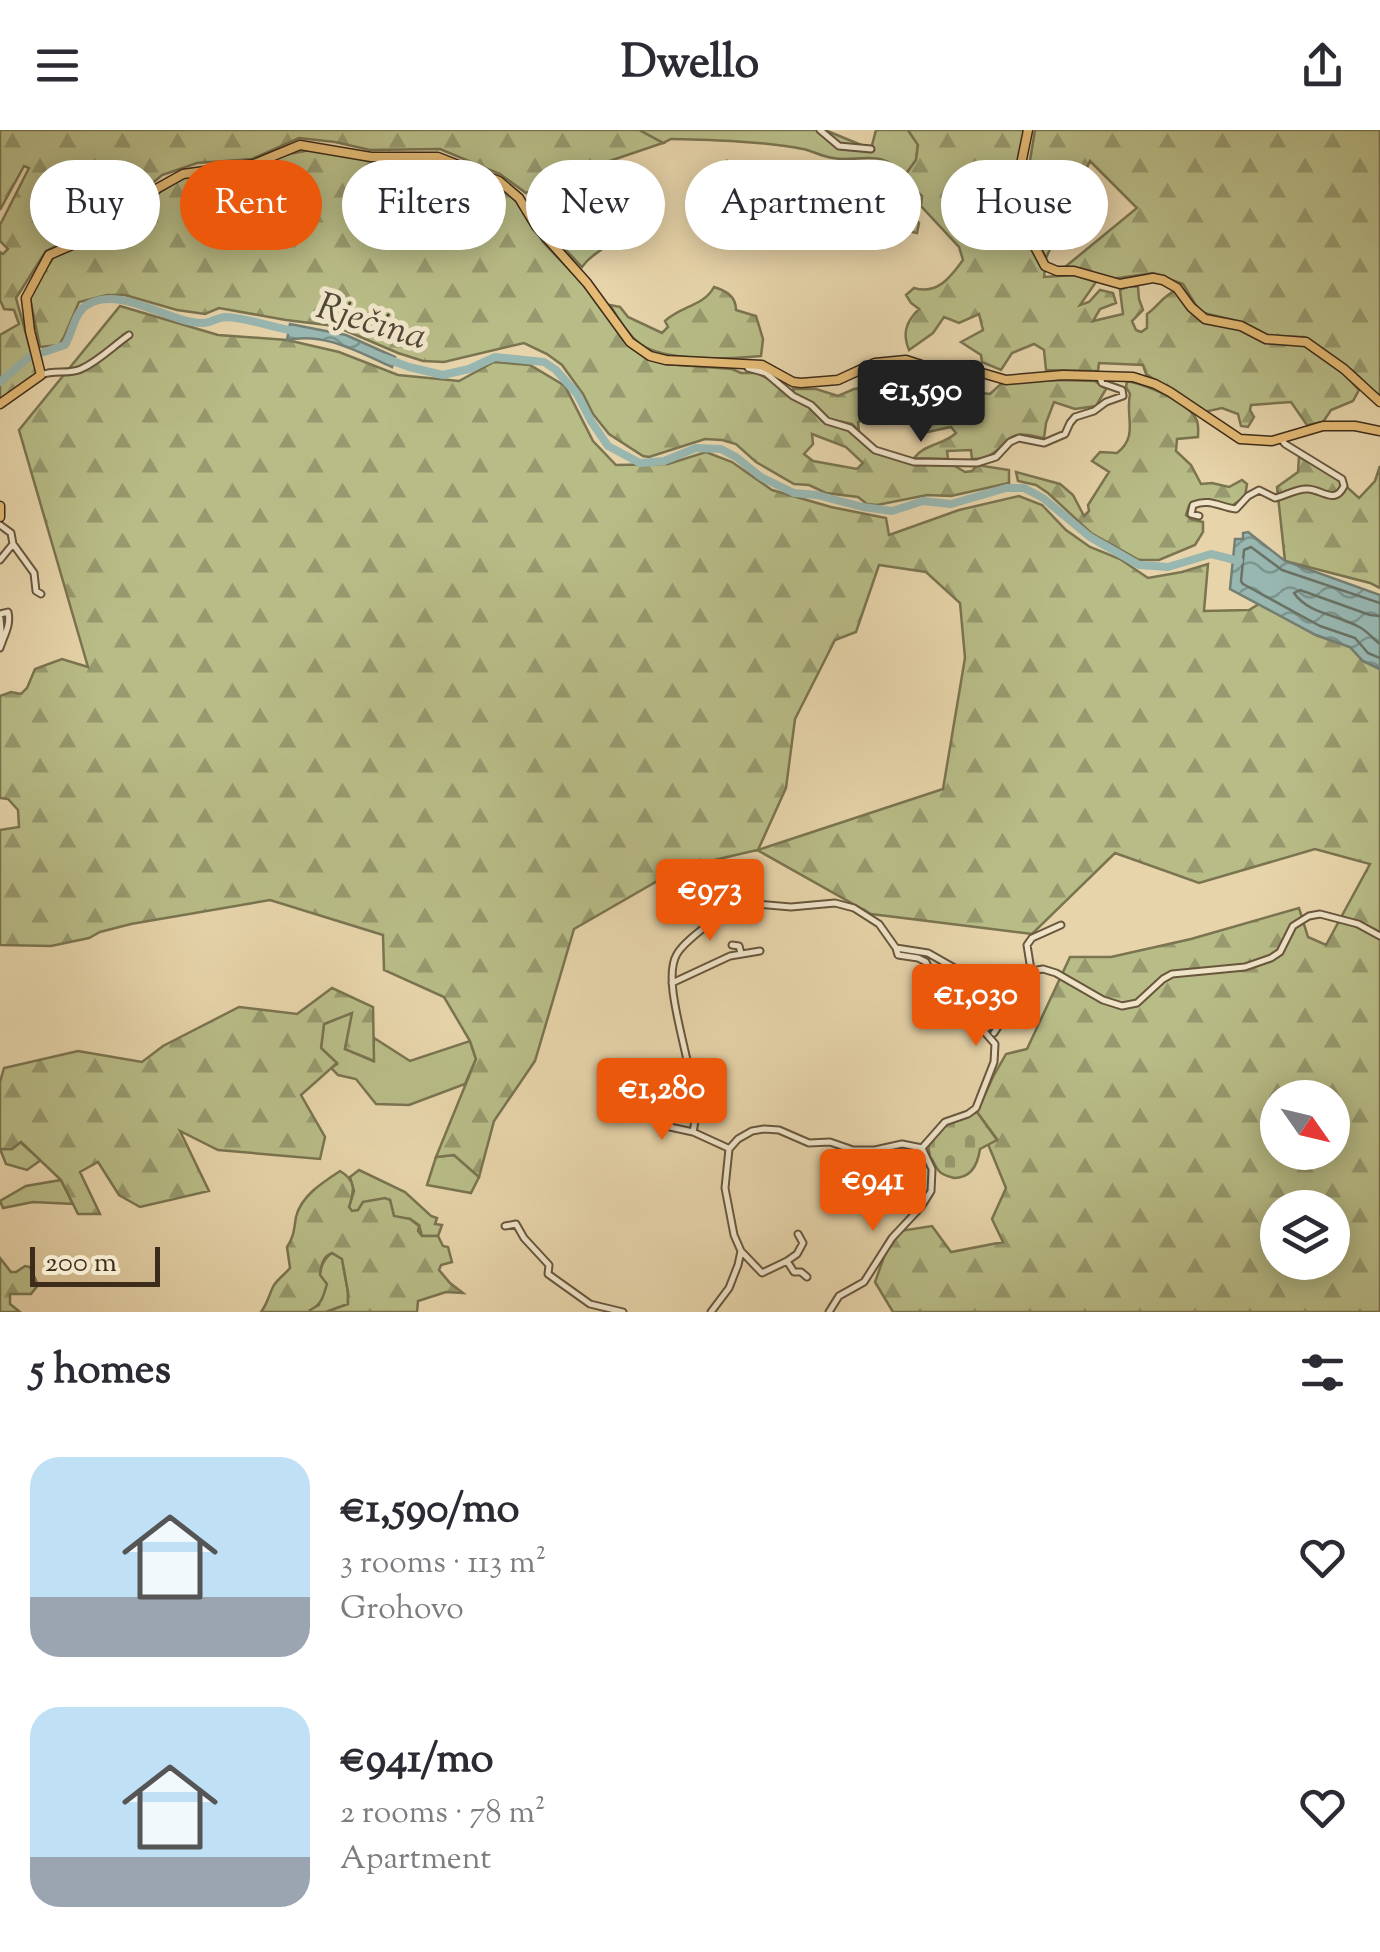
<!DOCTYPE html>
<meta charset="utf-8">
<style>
:root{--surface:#fff;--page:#f7f7f7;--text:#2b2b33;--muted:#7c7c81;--accent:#ea580c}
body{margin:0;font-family:"Sorts Mill Goudy",serif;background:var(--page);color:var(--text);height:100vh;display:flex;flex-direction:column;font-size:38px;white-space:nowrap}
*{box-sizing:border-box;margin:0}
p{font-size:32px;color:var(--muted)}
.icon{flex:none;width:55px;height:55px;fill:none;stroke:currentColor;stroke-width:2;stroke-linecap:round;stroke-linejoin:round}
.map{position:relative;height:1182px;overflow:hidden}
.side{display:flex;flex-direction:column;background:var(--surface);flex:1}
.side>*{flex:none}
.banner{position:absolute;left:30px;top:30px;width:1320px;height:90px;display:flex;gap:20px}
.needle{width:65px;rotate:124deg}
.tools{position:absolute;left:1260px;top:950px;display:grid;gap:20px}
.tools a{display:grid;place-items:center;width:90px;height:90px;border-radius:50%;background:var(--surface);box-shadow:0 5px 25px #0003;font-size:50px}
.scale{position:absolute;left:30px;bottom:25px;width:130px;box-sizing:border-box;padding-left:10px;border:5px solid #3d2c19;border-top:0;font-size:28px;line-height:35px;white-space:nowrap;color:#3d2c19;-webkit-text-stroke:8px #efe3c8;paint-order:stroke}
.price{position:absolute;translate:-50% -85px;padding:0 22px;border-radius:10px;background:var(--accent);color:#fff;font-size:32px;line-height:65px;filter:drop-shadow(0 2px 5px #0008)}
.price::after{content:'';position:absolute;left:50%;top:60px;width:30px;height:22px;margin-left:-15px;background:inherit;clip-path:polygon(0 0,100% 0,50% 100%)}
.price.selected{background:#222;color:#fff}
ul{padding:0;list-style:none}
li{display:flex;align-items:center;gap:30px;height:250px;padding:0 30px}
li span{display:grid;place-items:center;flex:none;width:280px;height:200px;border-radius:30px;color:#555}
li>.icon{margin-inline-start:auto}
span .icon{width:120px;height:120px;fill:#fffc;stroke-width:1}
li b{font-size:42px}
h2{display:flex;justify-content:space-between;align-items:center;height:120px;padding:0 30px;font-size:42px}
.chip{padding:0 35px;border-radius:45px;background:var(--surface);box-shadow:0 5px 25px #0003;font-size:35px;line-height:90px}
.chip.selected{background:var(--accent);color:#fff}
header{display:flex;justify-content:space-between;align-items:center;height:130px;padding:0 30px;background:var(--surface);font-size:45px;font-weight:800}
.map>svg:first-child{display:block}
.grass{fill:#b8bc87;stroke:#7a7450;stroke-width:2.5}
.forest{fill:url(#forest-firs);stroke:#7a7450;stroke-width:2.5;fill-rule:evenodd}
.cemetery{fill:url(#cemetery-stones);stroke:#7a7450;stroke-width:2.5}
.water{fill:url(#water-waves);stroke:#747f74;stroke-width:2.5}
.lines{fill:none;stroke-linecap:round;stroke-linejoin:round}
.shore{stroke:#6a7265;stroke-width:2.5}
.river{stroke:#98b7b1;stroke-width:8}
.minor-casing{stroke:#68563d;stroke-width:9}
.major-casing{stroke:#3d2c19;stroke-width:11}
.minor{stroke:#efe3c8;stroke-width:5}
.major{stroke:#e4ba75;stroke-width:8}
.labels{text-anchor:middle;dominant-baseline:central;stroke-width:10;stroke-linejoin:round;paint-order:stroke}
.water-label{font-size:38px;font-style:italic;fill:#4f4837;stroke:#efe3c8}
</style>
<header><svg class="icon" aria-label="menu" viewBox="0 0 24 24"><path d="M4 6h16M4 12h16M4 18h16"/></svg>Dwello<svg class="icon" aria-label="share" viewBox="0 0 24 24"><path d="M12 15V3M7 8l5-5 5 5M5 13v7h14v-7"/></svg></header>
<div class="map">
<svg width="1380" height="1182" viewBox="0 0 1380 1182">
<defs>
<pattern id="forest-firs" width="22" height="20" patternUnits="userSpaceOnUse" patternTransform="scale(2.5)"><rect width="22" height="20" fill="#b8bc87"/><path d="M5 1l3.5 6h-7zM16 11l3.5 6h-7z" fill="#97996e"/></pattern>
<pattern id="cemetery-stones" width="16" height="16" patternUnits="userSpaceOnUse" patternTransform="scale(2.5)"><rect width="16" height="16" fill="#b8bc87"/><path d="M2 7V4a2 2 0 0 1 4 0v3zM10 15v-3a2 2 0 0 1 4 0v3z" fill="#97996e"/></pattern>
<pattern id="water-waves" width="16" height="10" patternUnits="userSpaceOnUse" patternTransform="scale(2.5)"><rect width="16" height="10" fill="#98b7b1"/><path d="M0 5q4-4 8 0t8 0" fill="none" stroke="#7d958f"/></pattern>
</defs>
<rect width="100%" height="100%" fill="#e7d4aa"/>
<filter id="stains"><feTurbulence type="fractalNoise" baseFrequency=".002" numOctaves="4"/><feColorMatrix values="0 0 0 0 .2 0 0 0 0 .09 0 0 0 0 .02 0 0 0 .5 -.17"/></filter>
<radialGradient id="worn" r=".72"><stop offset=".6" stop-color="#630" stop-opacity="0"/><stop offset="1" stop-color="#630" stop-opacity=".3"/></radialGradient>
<path class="grass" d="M 639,0 L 825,0 L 871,19 L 876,0 L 908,0 L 918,14 L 916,30 L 903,48 C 884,16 860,33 833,28 C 823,27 813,21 803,19 C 760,11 715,10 671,9 L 663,13 Z
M 353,882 L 345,919 L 373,931 L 374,908 L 410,931 L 470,911 L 476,929 L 465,954 L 409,975 L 376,974 L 356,949 L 338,945 L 331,938 L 337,934 L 321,918 L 324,894 Z
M 20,1012 L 41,1030 L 27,1040 L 6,1034 L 0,1019 L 12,1019 Z
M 454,1025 L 479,1047 L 471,1063 L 427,1055 L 436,1027 Z
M 359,1040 L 405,1062 L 431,1086 L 437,1088 L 435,1094 L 442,1095 L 438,1106 L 422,1106 L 419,1095 L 410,1089 L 394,1087 L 390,1070 L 352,1082 L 349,1077 L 354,1061 L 350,1047 Z
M 61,1050 L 73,1074 L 33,1072 L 3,1078 L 0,1071 L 26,1056 Z
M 332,1123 L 342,1129 L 348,1162 L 348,1174 L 326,1182 L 311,1182 L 309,1180 L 319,1175 C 320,1157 315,1134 332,1123 Z"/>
<path class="forest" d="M 0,0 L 639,0 L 663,13 L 571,44 L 526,63 L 500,44 L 440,19 L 370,20 L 335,12 L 299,8 L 252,29 L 197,33 L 162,45 L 134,69 L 114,77 L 88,101 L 46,121 L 16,168 L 37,244 L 0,269 L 0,205 L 19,194 L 14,180 L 4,179 L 0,170 L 0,122 L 3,124 L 8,119 L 0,111 L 0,95 L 29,38 L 24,36 L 0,80 Z
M 908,0 L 1024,0 L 1016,80 L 1021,99 L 1045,139 L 1044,147 L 1075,145 L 1096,152 L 1080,175 L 1089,172 L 1100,160 L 1113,163 L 1116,173 L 1100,179 L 1093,191 L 1123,184 L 1120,160 L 1129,156 L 1138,157 L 1139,169 L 1143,180 L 1132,191 L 1136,200 L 1141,202 L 1147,198 L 1147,184 C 1157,177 1164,165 1175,161 L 1190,181 L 1202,191 L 1247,201 L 1267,213 L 1303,215 L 1340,240 L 1359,260 L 1353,271 L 1331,280 L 1323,292 L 1307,295 L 1291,272 L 1251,275 L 1250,280 L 1254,287 L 1248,297 L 1241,296 L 1238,284 L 1222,278 L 1204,282 L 1146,244 L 1143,235 L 1099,233 L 1098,241 L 1046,240 L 1044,220 L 1034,214 L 1012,223 L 1001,240 L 982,232 L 981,225 L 961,212 L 983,200 L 979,184 L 959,193 L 944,187 L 933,203 L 909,220 C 902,203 906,192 919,179 L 911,173 L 906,165 L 914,158 C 937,165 950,148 963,130 L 959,117 L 921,76 L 922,66 L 903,48 L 916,30 L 918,15 Z
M 1035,0 L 1380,0 L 1380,268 L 1354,242 L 1304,207 L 1265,206 L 1237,191 L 1200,182 L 1183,154 L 1153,143 L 1111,149 L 1065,137 L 1137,78 L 1090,31 L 1046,128 L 1022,79 Z
M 310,20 L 371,31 L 438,31 L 498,55 L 519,73 L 543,112 L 585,156 L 629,216 L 648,229 L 665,234 L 732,239 L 741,243 L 757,243 L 770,250 L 792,268 L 809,277 L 822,291 L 850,300 L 875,323 L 914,335 L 940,333 L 953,335 L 965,342 L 972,341 L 977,335 L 1009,340 L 1009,353 L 951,366 L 927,365 L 877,375 L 867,374 L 858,367 L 826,363 L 809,355 L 794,354 L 756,332 L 736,314 L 722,310 L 705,309 L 649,327 L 643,326 L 609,304 L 593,284 L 583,264 L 562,235 L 547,224 L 524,213 L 444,232 L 423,231 L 398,223 L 335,196 L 286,190 L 219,178 L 205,184 L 177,180 L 125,165 L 107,165 L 79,172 L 64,207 L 59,215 L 40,217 L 30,168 L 42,144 L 54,127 L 95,108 L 121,87 L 143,78 L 155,65 L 184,47 L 255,38 L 284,25 ZM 812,304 L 846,317 L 863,333 L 857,339 L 813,331 L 804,324 L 813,314 Z
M 727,31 L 738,44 L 757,50 L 760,33 C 804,43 857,48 896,72 C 905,77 912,86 919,93 L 917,103 L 881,95 L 844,103 L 796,73 L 747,77 L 717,61 L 717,50 Z
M 565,74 L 597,75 L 599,86 L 576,87 L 614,102 C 604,125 595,119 582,137 L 541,94 L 540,81 Z
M 714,157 C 726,161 736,166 736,180 L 756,186 L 763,209 L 761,226 C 729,229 666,232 640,214 C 627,204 619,189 610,175 L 620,177 L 628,187 L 662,203 L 668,197 L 665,191 C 681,176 704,176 714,157 Z
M 120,176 L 218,205 L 287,210 L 339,222 L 398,245 L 459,251 L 494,232 L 530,235 L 565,256 L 593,311 L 616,335 L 668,334 L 706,322 L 732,332 L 772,360 L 831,377 L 886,388 L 889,405 L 959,380 L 1019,366 L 1042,375 L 1066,400 L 1090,417 L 1120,429 L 1148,448 L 1182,442 L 1208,434 L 1204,481 L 1249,480 L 1259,474 L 1316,505 L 1350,517 L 1363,531 L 1380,539 L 1380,1182 L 893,1182 L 875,1152 L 893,1102 L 932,1096 L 951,1122 L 1003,1112 L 992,1089 L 1006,1058 L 988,1014 L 997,1009 L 977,982 L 993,947 L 1006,924 L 1027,919 L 1070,827 L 1111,827 L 1191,809 L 1299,778 L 1308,807 L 1326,815 L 1370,734 L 1315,719 L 1199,753 L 1115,723 L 1032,804 L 871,784 L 757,720 L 680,738 L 574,799 L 535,931 L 494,991 L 479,1047 L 454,1025 L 436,1027 L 476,929 L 470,911 L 444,867 L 384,840 L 383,805 L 270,770 L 131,794 L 100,802 L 89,808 L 51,816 L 0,815 L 0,700 L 19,697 L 18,680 L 8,669 L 0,668 L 0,566 L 11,562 L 21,564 L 27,558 L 35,539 L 62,529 L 88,537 L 19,300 ZM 879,435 L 926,442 L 960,473 L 965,528 L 943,659 L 758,720 L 786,658 L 795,589 L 835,510 L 856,502 ZM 1278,968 L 1332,968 L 1332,1022 L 1278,1022 ZM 1278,1078 L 1332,1078 L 1332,1132 L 1278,1132 Z
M 899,249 L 927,251 L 949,250 L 947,255 L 950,259 L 990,264 L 1002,253 L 1055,250 L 1095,251 L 1106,259 L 1096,276 L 1075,279 L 1054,272 L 1046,293 L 1044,308 C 1036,307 1025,303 1017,305 C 1001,308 1002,328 972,329 L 971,320 L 947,321 L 948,329 L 914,328 C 924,314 944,315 956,303 L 951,297 L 918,304 L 903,278 L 889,275 L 879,263 L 868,267 L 866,284 L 858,293 L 859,301 L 852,294 L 829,289 L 813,273 L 794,264 L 793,259 L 816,259 L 838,266 L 854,259 L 876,256 Z
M 1127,251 C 1146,255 1190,272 1197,291 C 1199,297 1198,301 1198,307 L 1177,309 L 1176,321 L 1191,335 L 1201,354 L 1212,353 L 1229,357 L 1242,350 L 1247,354 L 1245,367 L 1230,377 C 1214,369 1204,366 1189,376 L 1186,385 L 1191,389 L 1203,392 L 1203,402 L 1195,415 L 1159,430 L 1139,430 L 1091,403 L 1048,363 L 1036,355 L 1018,351 L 1016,342 L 1060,354 L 1073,365 L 1084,386 L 1089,381 L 1088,375 L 1109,342 L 1092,331 L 1100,322 L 1117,323 C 1139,306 1125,287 1130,264 L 1126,257 Z
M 1299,327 L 1338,349 L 1359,368 L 1375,351 L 1380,336 L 1380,458 L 1370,453 L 1285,431 L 1277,357 L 1298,342 Z
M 332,858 L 373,877 L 374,931 L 345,919 L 352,883 L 324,894 L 321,918 L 337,933 L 301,965 L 325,1007 L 320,1029 L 218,1020 L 180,1001 L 209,1061 L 140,1077 L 119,1065 L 98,1032 L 80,1042 L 100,1084 L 78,1084 L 61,1050 L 21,1012 L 12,1019 L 0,1019 L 0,952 L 4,938 L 78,921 L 142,932 L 163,916 L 239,877 L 297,884 Z
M 340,1041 C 357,1051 354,1061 349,1077 L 352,1081 L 358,1080 L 363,1072 L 385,1068 L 390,1070 L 394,1086 L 410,1089 L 419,1096 L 418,1101 L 422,1106 L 438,1106 L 443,1116 L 448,1117 L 452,1132 L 441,1135 L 439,1140 L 450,1153 L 463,1163 L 446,1162 L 418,1171 L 417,1182 L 326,1182 L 348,1174 L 348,1162 L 342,1129 L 332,1123 C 322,1127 321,1136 320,1145 L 327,1154 C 323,1167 322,1174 310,1180 L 311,1182 L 261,1182 C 268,1173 269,1164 274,1155 C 279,1148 285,1144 290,1138 L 287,1117 C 294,1107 294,1099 296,1087 C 301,1066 323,1052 340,1041 Z
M 0,1128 L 11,1142 L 16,1142 L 25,1136 L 30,1137 L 38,1155 L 31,1164 L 10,1164 L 10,1174 L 20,1182 L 0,1182 Z"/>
<path class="cemetery" d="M 977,982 L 997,1010 L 980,1019 C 978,1033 972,1048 954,1048 C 950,1047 942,1045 939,1041 C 935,1037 934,1031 930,1027 L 928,1015 L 946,994 Z"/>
<path class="water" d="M 290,194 L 346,205 L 395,227 L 392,237 C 358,222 325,202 287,210 Z
M 1248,402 L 1285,431 L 1380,465 L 1380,539 L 1363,531 L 1350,517 L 1316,505 L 1230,459 L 1235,409 L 1243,409 L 1243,403 Z"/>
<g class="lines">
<path class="shore" d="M 1380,473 L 1282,440 L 1251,417 L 1244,420 L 1241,451 L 1243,454 L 1320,496 L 1355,508 L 1368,523 L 1380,528
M 1380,486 L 1370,485 L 1300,460 L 1294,463 C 1308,484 1340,485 1361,498 C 1368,502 1373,509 1380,514"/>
<path class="river" d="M 385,228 L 409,237 L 443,245 L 469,239 L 495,227 L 544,232 L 556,240 L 577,264 L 591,291 L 608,316 L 640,333 L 664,331 L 696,318 L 721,319 L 736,327 L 761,347 L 794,363 L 817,365 L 863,377 L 892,381 L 923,371 L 951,374 L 1006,358 L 1024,358 L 1043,368 L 1090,407 L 1139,435 L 1168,437 L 1211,424 L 1239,431
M 0,252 L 29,227 L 65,215 C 73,202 74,183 87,175 C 120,154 170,194 203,193 C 211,193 218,187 226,187 C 248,188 274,198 296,201"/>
<g class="minor-casing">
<path id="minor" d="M 820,0 L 839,16 L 871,19
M 748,238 L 766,243 L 793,266 L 811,275 L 827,291 L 850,298 L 875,320 L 914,332 L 977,333 L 996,327 L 1010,312 L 1019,308 L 1044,313 L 1065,304 L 1070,293 L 1075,287 L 1094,281 L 1106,272 L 1123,266 L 1122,260 L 1102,253 L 1099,246
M 41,245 C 55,239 67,245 81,239 C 99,231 113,216 129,205
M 1199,386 L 1191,384 L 1193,375 C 1210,368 1219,377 1236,379 L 1248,366 L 1259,360 L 1275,368 C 1285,366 1297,358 1308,359 C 1323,360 1335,375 1344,356 L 1342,349 L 1285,314 L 1281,309
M 0,395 L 11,403 L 13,414 L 0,430
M 13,414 L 34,443 L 36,461 L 41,464
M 0,484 L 8,482 C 11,496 4,505 0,518
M 0,488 L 2,513
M 732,761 L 750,762 L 757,774 L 791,777 L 835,773 L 854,778 L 879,794 L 896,818 L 898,825 L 918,828 L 926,832 L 939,858 L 957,870 L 995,914 L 994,932 L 976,978 L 968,984 L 945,992 L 922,1018
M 723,783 C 710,794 685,810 677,824 C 657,857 705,956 693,1002 L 728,1018
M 732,815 L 739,816 L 741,823
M 896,818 L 928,823 L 958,840 L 986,849 L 1043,839 L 1056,843 L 1103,870 L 1122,876 L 1137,873 L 1163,849 L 1172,844 L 1245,837 L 1271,828 L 1280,822 L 1293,796 L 1309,786 L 1320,784 L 1358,794 L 1380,806
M 1031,840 L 1027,815 L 1032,808 L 1061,795
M 672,853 L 730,826 L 760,821
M 974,864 C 975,877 984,885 987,898
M 994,903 L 1003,889 L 1015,879
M 652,982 L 670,997 L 693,1002
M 505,1096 L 516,1094 L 524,1108 L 549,1135 L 548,1144 L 590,1174 L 623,1182
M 741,1121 L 762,1143 L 787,1131 L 794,1142 L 801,1142 L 807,1147
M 787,1131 L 797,1124 L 803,1113 L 798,1104
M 711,1182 L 729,1158 L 738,1135 L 741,1121 L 734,1105 L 725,1058 L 729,1019 L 738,1009 L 752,1001 L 764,999 L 779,1000 L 809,1013 L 830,1012 L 853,1020 L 875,1020 L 902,1014 L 922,1018 L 932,1039 L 931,1061 L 921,1077 L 892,1108 L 864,1152 L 839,1166 L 829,1182"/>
</g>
<g class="major-casing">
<path id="major" d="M 1028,0 L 1017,54 L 1018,79 L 1025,98 L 1045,136 L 1057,141 L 1074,141 L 1120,154 L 1153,148 L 1163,150 L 1177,158 L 1191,177 L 1205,189 L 1241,196 L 1266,209 L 1306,212 L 1344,239 L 1380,272
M 0,274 L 41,245 L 30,201 L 26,168 L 49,125 L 86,109 L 116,86 L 136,77 L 158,58 L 183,44 L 254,34 L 300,15 L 371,27 L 438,27 L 499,51 L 519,68 L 536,96 L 587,153 L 630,212 L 650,226 L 666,230 L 762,235 L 793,252 L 801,253 L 838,250 L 875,233 L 906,230 L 943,242 L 982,243 L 1006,250 L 1063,245 L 1133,247 L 1155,254 L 1170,262 L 1240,309 L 1272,311 L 1323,296 L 1355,296 L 1380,301
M 0,376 L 0,387"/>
</g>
<use href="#minor" class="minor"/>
<use href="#major" class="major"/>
</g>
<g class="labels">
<g class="water-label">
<text transform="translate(371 194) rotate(17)">Rječina</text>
</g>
</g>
<rect width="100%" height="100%" filter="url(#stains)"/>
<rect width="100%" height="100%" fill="url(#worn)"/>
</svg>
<div class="tools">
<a><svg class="needle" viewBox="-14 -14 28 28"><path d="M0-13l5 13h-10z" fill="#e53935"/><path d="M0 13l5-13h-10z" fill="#7c7c81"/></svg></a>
<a><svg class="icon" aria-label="layers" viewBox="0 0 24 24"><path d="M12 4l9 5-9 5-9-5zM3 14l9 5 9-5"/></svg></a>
</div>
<div class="scale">200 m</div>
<b class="price selected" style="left:921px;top:315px">€1,590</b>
<b class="price" style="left:710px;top:814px">€973</b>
<b class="price" style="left:976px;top:919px">€1,030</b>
<b class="price" style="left:662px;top:1013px">€1,280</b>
<b class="price" style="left:873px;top:1104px">€941</b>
<div class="banner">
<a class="chip">Buy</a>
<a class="chip selected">Rent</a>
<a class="chip">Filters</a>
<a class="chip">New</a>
<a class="chip">Apartment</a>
<a class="chip">House</a>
</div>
</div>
<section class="side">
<h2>5 homes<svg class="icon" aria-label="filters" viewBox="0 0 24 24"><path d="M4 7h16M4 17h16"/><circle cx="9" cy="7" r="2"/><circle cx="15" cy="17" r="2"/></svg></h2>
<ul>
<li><span style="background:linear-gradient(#bfe0f5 70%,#9aa5b1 0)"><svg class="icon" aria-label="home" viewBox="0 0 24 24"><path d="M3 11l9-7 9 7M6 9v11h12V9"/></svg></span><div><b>€1,590/mo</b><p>3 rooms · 113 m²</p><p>Grohovo</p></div><svg class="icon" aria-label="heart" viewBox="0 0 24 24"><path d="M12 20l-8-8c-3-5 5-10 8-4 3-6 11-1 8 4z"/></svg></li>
<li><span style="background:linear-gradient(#bfe0f5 75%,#9aa5b1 0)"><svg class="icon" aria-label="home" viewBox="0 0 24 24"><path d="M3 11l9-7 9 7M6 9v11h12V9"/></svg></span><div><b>€941/mo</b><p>2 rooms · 78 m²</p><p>Apartment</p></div><svg class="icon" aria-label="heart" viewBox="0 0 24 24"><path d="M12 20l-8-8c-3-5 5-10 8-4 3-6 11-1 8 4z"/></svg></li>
</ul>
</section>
